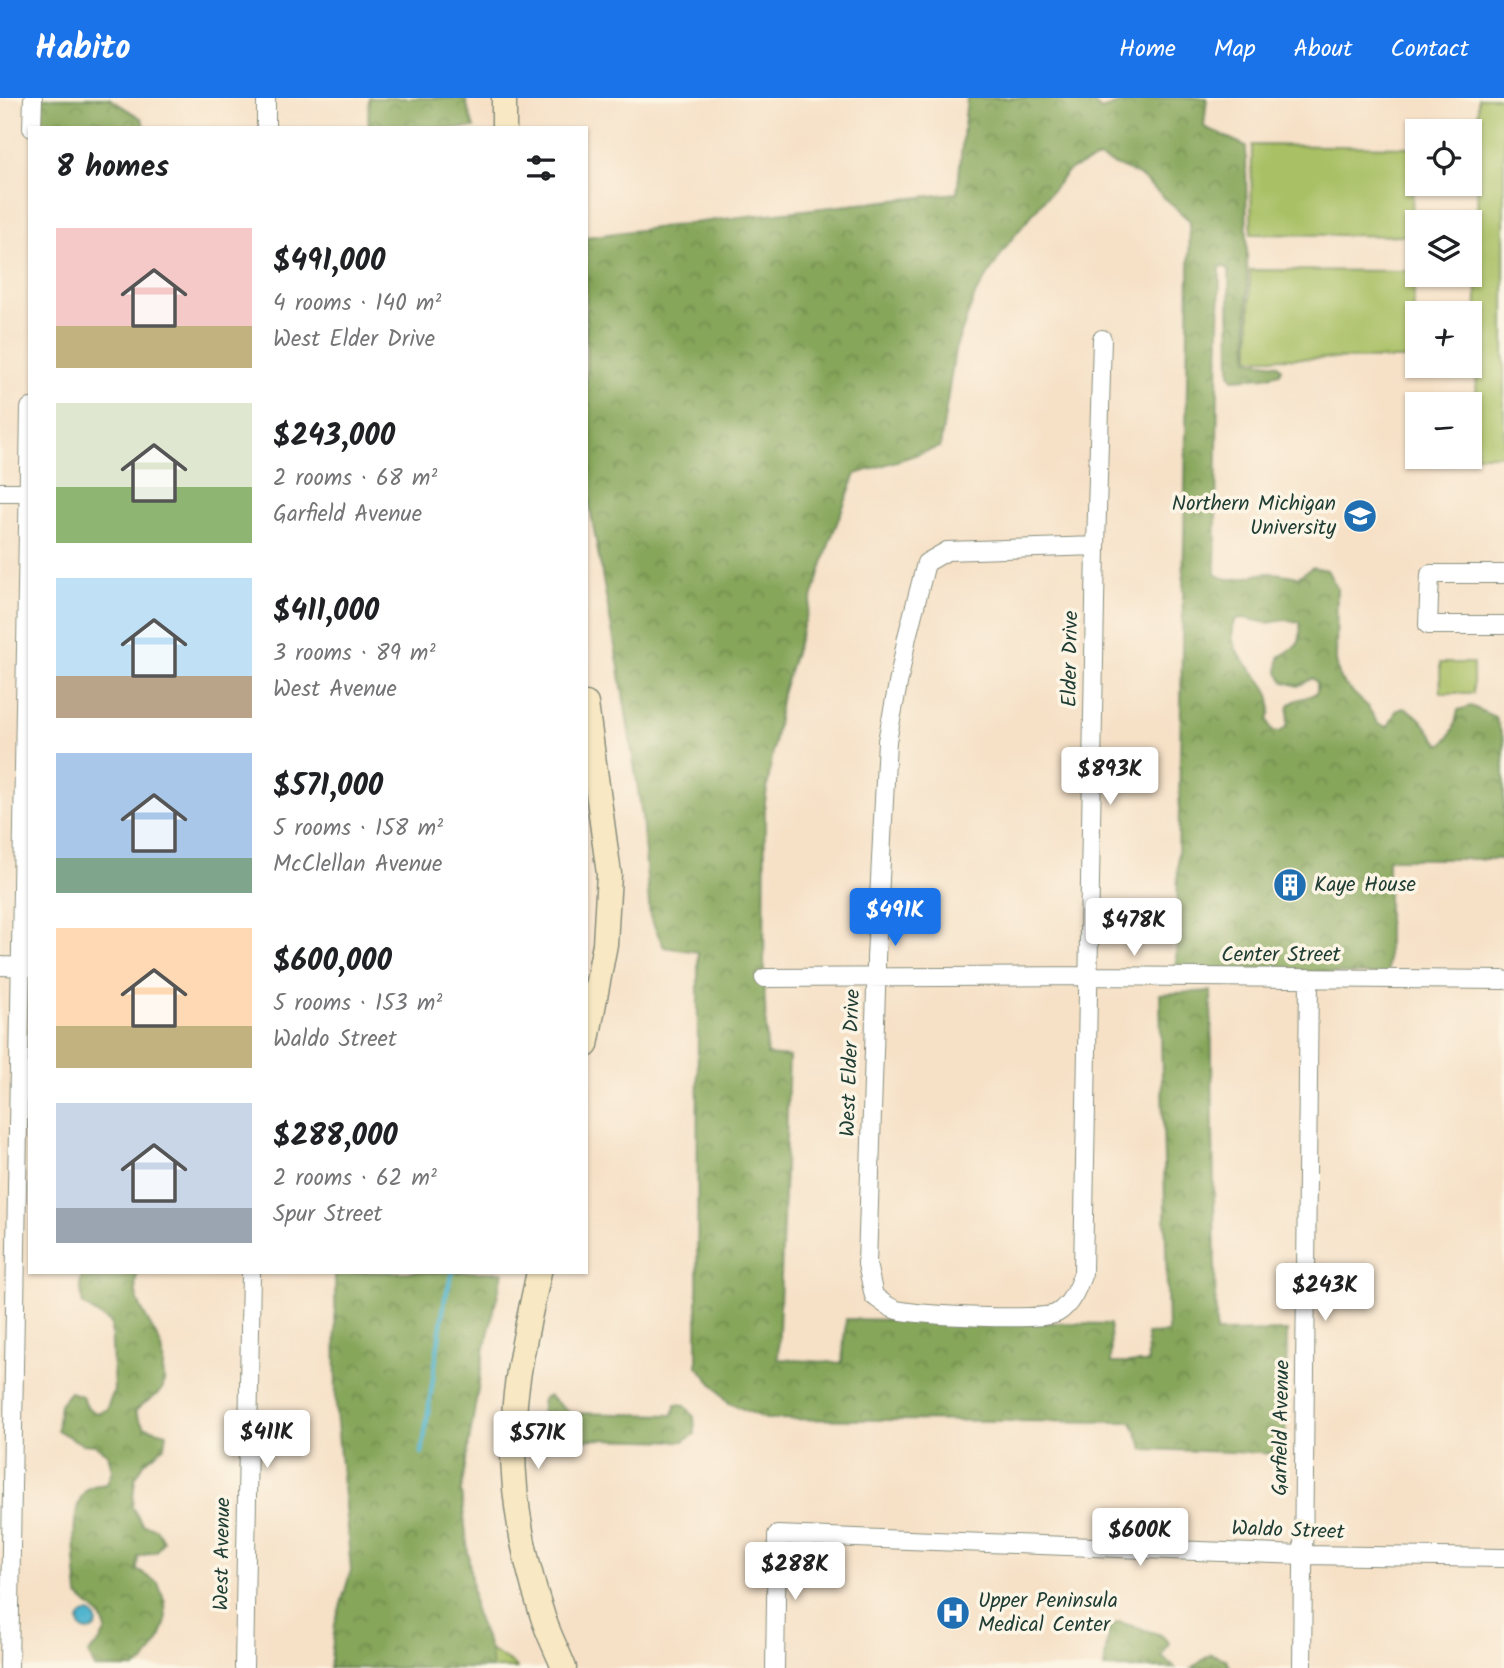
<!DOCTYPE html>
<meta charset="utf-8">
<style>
:root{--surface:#fff;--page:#f2f2f2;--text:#202124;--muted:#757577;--accent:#1a73e8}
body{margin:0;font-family:Kalam,sans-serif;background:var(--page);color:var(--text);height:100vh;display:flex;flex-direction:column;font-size:26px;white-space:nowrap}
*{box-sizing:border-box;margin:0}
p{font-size:23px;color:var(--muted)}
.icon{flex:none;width:38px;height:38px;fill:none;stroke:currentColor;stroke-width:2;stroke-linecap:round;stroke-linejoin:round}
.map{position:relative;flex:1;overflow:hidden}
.side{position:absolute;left:28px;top:28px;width:560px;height:1148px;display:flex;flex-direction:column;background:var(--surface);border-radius:0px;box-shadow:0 2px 5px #0004}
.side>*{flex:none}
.controls{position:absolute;left:1405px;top:21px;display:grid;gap:14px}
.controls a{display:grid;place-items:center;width:77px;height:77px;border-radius:0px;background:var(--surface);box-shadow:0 2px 5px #0004;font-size:35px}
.price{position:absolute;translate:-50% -60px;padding:0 16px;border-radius:7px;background:#fff;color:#222;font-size:23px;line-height:46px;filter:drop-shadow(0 2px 4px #0008)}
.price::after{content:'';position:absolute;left:50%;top:42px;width:21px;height:16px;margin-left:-10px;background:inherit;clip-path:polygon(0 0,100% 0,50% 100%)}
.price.on{background:var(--accent);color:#fff}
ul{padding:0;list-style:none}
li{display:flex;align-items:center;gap:21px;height:175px;padding:0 28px}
li span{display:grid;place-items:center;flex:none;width:196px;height:140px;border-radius:0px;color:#555}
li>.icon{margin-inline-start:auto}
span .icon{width:84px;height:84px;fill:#fffc;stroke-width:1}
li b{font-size:30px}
h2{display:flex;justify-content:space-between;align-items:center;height:84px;padding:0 28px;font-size:30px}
header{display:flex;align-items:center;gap:42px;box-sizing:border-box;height:98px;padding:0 35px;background:var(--accent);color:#fff}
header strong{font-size:33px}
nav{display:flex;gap:38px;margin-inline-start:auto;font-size:24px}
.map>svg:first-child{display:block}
.green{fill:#a9c065;stroke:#647e4c;stroke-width:2}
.forest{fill:url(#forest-crowns);stroke:#527247;stroke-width:2;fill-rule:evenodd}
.wetland{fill:url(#wetland-marsh);stroke:#647e4c;stroke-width:2}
.water{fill:#50b4ce;stroke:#387881;stroke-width:2}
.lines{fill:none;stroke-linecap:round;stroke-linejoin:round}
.stream{stroke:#50b4ce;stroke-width:4.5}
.street-casing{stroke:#8a8f7e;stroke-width:20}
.secondary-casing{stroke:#8a8f7e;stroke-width:27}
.street{stroke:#fff;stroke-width:18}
.secondary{stroke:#f8e8c3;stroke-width:24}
.labels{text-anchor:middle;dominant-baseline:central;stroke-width:7;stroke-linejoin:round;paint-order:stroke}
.poi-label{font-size:21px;fill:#1f3d34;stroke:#fcf5e5;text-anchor:start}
.street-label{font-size:21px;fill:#1f3d34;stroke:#fcf5e5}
</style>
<header>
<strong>Habito</strong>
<nav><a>Home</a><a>Map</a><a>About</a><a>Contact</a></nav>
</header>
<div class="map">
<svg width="1504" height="1570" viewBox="0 0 1504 1570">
<defs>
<pattern id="forest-crowns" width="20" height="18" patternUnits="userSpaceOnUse" patternTransform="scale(1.75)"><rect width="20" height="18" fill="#86a65a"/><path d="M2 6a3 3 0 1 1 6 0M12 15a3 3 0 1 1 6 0" fill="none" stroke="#6d884b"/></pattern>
<pattern id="wetland-marsh" width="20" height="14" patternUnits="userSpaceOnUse" patternTransform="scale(1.75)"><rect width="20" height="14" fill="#a9c065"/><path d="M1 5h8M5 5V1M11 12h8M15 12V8" fill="none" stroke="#899d54"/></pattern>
</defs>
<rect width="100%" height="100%" fill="#fcf5e5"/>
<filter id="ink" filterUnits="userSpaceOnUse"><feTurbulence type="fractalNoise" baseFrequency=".0143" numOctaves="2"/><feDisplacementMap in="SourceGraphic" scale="14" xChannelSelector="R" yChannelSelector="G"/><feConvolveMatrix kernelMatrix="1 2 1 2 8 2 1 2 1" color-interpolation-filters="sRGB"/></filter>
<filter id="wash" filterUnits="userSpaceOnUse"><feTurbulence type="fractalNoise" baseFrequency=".00686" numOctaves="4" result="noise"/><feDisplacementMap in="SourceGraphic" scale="28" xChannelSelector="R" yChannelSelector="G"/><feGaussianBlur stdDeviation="1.57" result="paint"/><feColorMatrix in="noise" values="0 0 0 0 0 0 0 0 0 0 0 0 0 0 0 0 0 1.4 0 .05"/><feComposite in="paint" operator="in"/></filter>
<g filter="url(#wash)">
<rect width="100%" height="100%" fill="#f6e1c7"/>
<path class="green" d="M 1478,0 L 1504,0 L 1504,357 L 1476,357 Z
M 1252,47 L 1413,49 L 1412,138 L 1251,136 Z
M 1250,172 L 1414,173 L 1413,261 L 1250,260 Z
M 1440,565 L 1473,565 L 1473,595 L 1441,595 Z"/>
<path class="forest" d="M 41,0 L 109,0 L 142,21 L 145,30 L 41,30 Z
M 369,0 L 465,0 L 474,30 L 368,30 Z
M 967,0 L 1089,0 L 1101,12 L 1135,0 L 1207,0 L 1204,29 L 1246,48 L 1248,262 L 1277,266 L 1281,270 L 1280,275 L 1265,279 L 1233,281 L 1230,275 L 1229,172 L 1223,168 L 1220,170 L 1215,476 C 1236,488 1251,475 1270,475 C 1279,475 1289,477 1298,479 L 1313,469 L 1327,472 L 1337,490 L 1336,563 L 1340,582 L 1368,609 L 1378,626 L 1388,629 L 1396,613 L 1403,610 C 1423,617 1427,633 1441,647 C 1453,638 1455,627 1458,612 L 1471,608 L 1495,619 L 1504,642 L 1504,761 L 1388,761 L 1388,877 L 1176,870 L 1190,123 L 1139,77 L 1099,60 L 1069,72 L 1010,143 L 975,197 L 955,252 L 940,349 L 856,376 L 830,443 L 782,596 L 765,704 L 764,880 L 767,957 L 789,959 L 778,1261 L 842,1265 L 846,1221 L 1110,1226 L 1111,1265 L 1148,1265 L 1147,1236 L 1168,1235 L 1160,896 L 1211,893 L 1216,1234 L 1287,1233 L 1285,1356 L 1144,1351 L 1132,1324 L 766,1321 L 729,1305 L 697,1268 L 698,854 L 664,849 L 650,819 L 642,718 L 619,570 L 586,388 L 586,139 L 740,119 L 957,95 ZM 1244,520 L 1267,525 L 1285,522 L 1300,524 C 1302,548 1298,548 1279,559 L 1278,575 L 1284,584 L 1298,588 L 1313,580 L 1317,585 L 1317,594 C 1307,602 1299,598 1289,607 L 1287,628 L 1280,634 L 1272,633 L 1268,622 C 1286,578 1216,565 1236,521 Z
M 84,1174 L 138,1174 C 127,1201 153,1226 162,1250 C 164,1257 163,1265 163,1272 C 164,1277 165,1284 163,1289 C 160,1298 143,1303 135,1314 L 144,1329 L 167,1335 L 165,1348 L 145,1364 L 135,1381 L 132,1409 L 143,1427 L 156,1430 L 163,1443 L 157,1453 L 138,1459 L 137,1472 L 158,1485 L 165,1505 L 166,1523 L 159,1543 L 144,1565 L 135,1570 L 95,1570 L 88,1555 L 99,1545 L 106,1532 L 101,1518 L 78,1498 C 77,1474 65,1401 91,1389 C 95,1387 102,1387 107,1386 L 112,1372 L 108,1356 L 95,1347 L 82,1346 L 57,1332 L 60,1306 L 70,1294 L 82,1298 L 87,1309 L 96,1315 L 106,1312 L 114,1293 L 111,1225 L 83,1207 L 80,1183 Z
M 335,1174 L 503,1174 L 484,1254 L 461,1393 L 475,1515 L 490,1552 L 492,1570 L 330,1570 L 335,1526 L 351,1472 L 336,1315 Z
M 549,1298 L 570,1315 L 673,1317 L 676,1306 L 685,1307 L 694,1319 L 695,1336 L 684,1343 L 592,1341 L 554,1345 L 541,1338 L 540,1326 L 543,1300 Z
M 1119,1524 L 1161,1537 L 1169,1545 L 1162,1559 L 1175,1570 L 1104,1570 L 1109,1530 Z
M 1211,1556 L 1226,1561 L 1231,1570 L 1192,1570 Z"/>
<path class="wetland" d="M 490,1552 L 516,1568 L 517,1570 L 492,1570 Z"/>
<path class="water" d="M79 1524a9 9 0 1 1 18 0a9 9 0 1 1-18 0Z"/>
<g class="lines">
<path class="stream" d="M 422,1355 L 445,1200 L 453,1174"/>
</g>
</g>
<g filter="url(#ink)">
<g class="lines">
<g class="street-casing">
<path id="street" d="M 32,30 L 33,0
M 266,30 L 266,0
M 0,394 L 29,394
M 1096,448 L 947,453 L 926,465 L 907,539 L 887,643 L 876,860 L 876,892 L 867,1166 L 874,1198 C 881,1203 889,1210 897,1212 C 920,1217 1041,1224 1057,1215 C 1071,1207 1078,1189 1083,1175 L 1096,448 L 1102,241
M 1504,476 L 1430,476 L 1428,527 L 1504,527
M 0,868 L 30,869
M 764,880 L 1088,878 L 1504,882
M 9,1570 L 30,310
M 244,1570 L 251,1174
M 775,1570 L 777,1437 L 1303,1457 L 1504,1460
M 1302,1570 L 1309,880"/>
</g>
<g class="secondary-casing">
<path id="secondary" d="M 504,30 L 504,0
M 586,606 L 609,776 L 605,846 L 586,947
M 539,1174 C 530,1217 519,1261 515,1305 C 508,1376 520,1449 542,1516 C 547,1534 557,1552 564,1570"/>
</g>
<use href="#street" class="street"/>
<use href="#secondary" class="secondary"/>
</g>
</g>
<defs>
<g id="university-disc" transform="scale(1.75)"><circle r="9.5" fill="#1f6fb2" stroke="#fcf5e5"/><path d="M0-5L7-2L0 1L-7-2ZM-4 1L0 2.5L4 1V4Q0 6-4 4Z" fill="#fff"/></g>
<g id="building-disc" transform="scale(1.75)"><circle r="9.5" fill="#1f6fb2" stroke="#fcf5e5"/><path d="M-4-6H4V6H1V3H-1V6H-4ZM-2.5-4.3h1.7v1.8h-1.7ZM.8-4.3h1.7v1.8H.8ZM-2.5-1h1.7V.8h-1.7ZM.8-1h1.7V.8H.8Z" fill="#fff"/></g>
<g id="hospital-disc" transform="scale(1.75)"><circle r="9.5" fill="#1f6fb2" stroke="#fcf5e5"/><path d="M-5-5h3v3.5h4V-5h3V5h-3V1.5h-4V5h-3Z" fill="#fff"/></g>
</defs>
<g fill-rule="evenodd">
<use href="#university-disc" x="1360" y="418"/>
<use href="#building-disc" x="1290" y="787"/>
<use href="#hospital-disc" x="953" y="1515"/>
</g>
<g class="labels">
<g class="poi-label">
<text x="1336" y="406" text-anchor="end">Northern Michigan<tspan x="1336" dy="24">University</tspan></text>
<text x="1314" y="787">Kaye House</text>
<text x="978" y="1503">Upper Peninsula<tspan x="978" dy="24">Medical Center</tspan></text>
</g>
<g class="street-label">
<text transform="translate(1071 561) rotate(-89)">Elder Drive</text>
<text x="1281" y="857">Center Street</text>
<text transform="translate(851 965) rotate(-88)">West Elder Drive</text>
<text transform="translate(1282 1330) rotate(-89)">Garfield Avenue</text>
<text transform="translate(1288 1433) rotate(2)">Waldo Street</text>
<text transform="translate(223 1456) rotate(-89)">West Avenue</text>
</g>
</g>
</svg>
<div class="controls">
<a><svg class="icon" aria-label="locate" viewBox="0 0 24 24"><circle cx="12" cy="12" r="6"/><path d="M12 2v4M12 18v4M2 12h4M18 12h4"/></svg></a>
<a><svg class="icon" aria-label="layers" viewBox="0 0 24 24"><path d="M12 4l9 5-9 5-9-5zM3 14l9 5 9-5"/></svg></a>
<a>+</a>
<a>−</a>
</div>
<b class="price" style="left:1110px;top:709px">$893K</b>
<b class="price on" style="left:895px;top:850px">$491K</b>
<b class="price" style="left:1134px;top:860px">$478K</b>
<b class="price" style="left:1325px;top:1225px">$243K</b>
<b class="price" style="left:267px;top:1372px">$411K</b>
<b class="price" style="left:538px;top:1373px">$571K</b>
<b class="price" style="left:1140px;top:1470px">$600K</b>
<b class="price" style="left:795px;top:1504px">$288K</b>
<section class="side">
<h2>8 homes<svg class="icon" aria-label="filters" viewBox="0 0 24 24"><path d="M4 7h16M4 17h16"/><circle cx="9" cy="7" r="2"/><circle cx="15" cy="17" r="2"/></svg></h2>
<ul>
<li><span style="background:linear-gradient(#f6c9c9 70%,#c2b280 0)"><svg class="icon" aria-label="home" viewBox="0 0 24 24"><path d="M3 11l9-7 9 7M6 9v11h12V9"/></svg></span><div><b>$491,000</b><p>4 rooms · 140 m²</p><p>West Elder Drive</p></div></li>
<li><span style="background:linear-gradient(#dfe7d0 60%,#8fb573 0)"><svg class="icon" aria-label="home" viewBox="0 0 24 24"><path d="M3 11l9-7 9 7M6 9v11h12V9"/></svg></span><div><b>$243,000</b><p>2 rooms · 68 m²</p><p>Garfield Avenue</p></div></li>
<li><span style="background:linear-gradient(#bfe0f5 70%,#b9a48a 0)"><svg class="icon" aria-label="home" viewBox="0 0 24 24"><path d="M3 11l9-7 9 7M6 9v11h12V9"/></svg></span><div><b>$411,000</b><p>3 rooms · 89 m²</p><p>West Avenue</p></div></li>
<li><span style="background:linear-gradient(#a9c7e8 75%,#7fa58c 0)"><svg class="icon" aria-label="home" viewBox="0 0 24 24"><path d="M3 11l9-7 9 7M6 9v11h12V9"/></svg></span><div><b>$571,000</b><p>5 rooms · 158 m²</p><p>McClellan Avenue</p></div></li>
<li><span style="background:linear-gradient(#ffd9b3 70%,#c2b280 0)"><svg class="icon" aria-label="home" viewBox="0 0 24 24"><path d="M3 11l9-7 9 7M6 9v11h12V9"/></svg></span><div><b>$600,000</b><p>5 rooms · 153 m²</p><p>Waldo Street</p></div></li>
<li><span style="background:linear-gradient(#c9d6e8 75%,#9aa5b1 0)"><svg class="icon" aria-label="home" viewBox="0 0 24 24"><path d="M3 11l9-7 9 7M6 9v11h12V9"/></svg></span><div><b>$288,000</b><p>2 rooms · 62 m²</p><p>Spur Street</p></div></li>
</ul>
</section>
</div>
